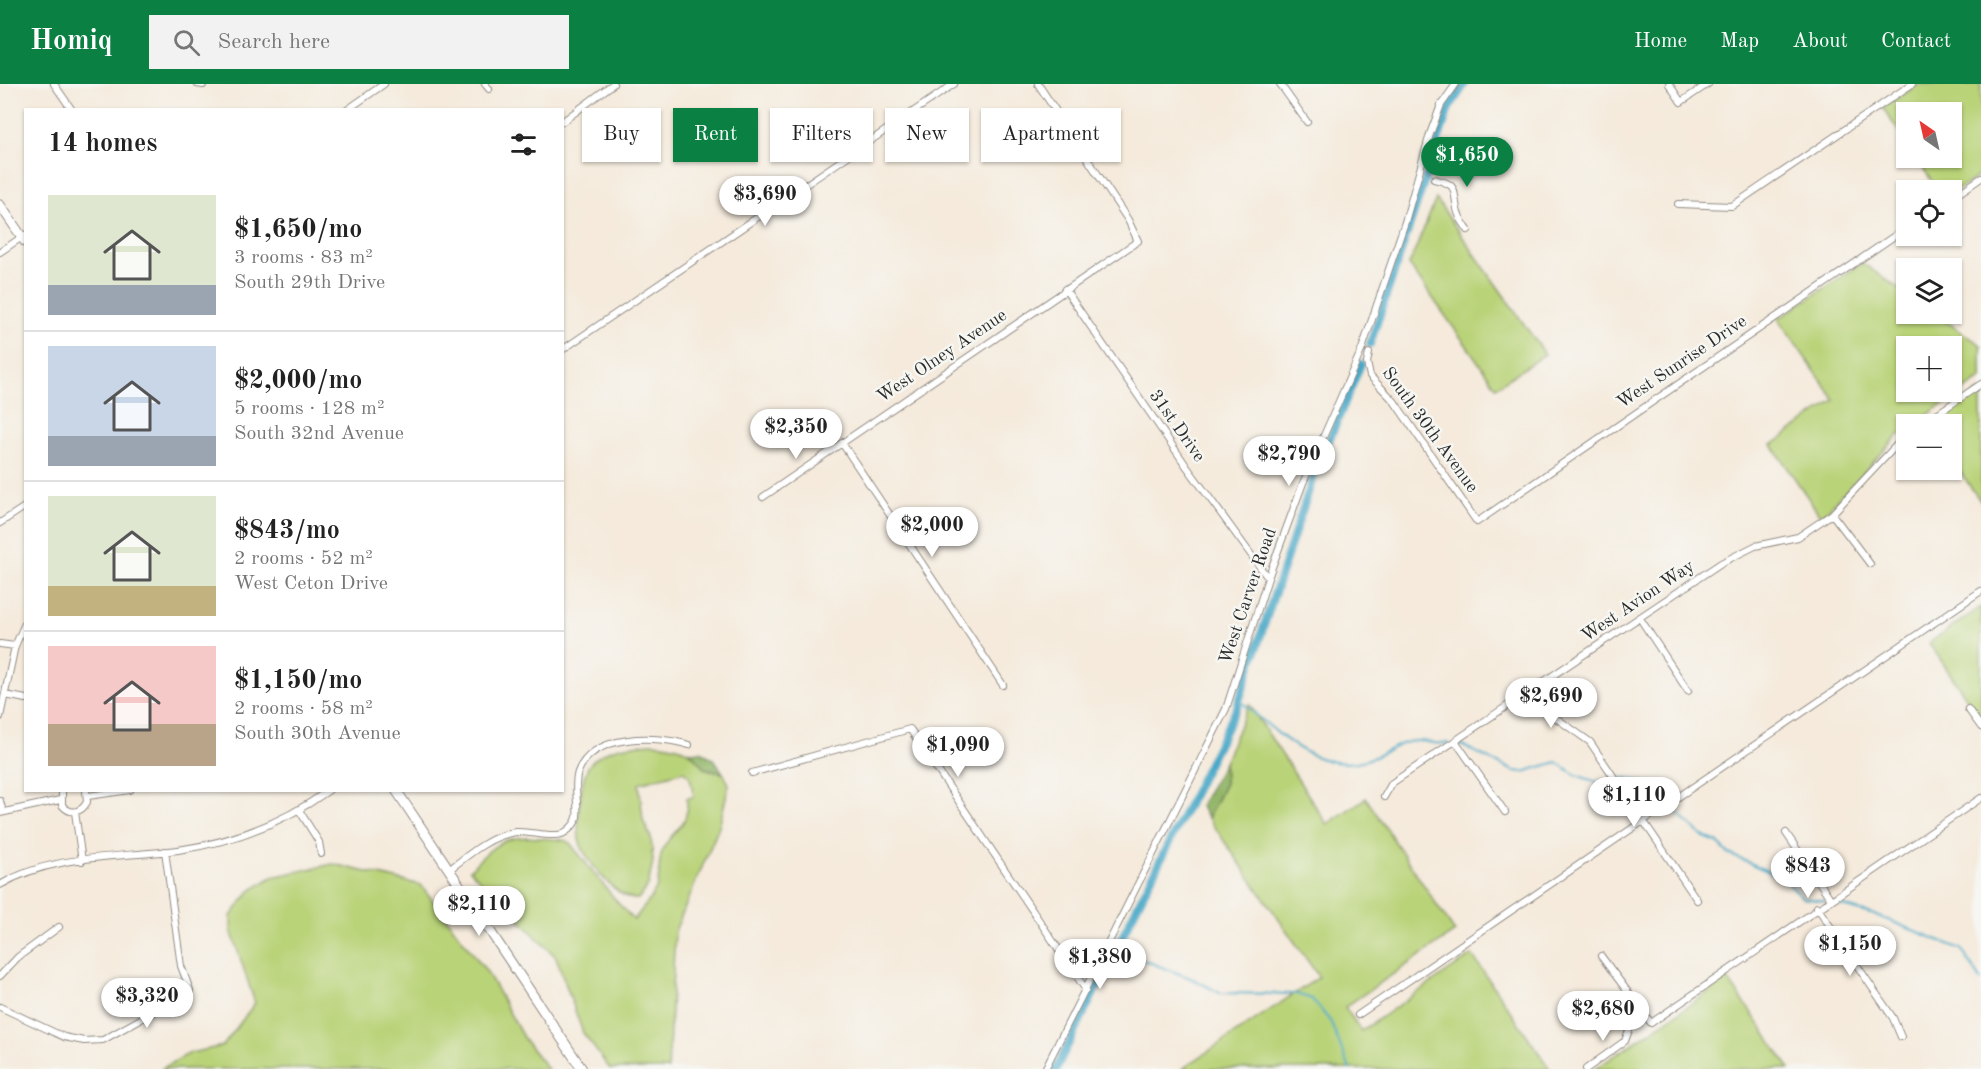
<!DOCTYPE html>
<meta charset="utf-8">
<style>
:root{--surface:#fff;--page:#f2f2f2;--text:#222;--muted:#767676;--line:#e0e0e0;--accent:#0b8043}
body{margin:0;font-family:"Old Standard TT",serif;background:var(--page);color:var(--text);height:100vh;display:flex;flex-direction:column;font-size:22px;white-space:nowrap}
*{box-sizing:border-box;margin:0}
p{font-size:20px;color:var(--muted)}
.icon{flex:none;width:33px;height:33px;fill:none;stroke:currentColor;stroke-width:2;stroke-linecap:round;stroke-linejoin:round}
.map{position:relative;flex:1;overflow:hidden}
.side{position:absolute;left:24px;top:24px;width:540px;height:684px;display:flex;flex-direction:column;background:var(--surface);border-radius:0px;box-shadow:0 2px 4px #0004}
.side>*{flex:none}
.guide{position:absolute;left:582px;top:24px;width:570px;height:54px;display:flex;gap:12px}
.needle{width:39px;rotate:326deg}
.fabs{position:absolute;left:1896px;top:18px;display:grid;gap:12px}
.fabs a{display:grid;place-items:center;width:66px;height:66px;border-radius:0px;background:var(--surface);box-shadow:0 2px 4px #0004;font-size:30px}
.price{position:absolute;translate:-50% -51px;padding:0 14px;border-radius:21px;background:#fff;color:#222;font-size:20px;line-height:39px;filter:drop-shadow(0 2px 3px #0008)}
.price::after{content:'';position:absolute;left:50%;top:36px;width:18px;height:14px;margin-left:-9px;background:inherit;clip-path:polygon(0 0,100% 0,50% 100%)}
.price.current{background:var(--accent);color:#fff}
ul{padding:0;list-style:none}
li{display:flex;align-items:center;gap:18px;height:150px;padding:0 24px}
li+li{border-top:2px solid var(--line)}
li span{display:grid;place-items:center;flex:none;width:168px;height:120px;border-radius:0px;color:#555}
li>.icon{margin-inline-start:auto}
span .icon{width:72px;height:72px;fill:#fffc;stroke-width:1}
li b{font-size:26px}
h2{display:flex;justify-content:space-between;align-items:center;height:72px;padding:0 24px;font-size:26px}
.chip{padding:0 21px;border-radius:0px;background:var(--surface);box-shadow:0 2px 4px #0004;font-size:21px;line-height:54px}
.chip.current{background:var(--accent);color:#fff}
header{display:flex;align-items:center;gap:36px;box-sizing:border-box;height:84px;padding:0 30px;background:var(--accent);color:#fff}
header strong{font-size:28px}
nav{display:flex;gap:33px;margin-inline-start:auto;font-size:21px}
.search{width:420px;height:54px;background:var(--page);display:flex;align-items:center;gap:15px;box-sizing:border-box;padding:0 21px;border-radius:0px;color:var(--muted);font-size:22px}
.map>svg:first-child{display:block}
.green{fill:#b9d378;stroke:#727f52;stroke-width:1.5;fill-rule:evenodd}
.forest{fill:#92b568;stroke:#5e704a;stroke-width:1.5}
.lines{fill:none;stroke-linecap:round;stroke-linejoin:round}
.stream{stroke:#49a9c8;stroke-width:2}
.canal{stroke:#49a9c8;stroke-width:8}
.street-casing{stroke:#908a83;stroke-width:8}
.secondary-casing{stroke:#908a83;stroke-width:11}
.street{stroke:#fff;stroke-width:6}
.secondary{stroke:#fff;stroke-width:9}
.labels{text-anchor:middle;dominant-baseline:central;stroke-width:5;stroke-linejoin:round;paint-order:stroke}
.street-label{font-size:18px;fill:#2b2b2b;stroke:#f6f6f2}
</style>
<header>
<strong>Homiq</strong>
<div class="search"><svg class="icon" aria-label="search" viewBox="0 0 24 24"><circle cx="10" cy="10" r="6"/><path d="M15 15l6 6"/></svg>Search here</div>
<nav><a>Home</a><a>Map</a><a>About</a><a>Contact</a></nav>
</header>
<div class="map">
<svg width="1981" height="985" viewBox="0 0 1981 985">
<rect width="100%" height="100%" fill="#f6f6f2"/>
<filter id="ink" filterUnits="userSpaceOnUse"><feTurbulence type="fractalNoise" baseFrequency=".0167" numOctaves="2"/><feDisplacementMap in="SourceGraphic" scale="12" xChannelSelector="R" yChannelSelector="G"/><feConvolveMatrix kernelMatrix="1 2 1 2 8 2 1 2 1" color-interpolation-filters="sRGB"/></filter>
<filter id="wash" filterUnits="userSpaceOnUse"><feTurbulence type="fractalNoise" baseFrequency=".008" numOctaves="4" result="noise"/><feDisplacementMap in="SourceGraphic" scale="24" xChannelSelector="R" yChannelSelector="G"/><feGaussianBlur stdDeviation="1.35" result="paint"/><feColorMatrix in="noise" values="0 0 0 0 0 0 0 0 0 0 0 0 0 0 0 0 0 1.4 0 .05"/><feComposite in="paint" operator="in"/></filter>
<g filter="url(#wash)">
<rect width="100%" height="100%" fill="#f5eadb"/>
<path class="green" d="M 1919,0 L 1981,0 L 1981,90 L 1952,110 L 1952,106 L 1938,106 L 1916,74 L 1952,74 L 1952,28 L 1906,28 L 1906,59 L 1883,24 Z
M 1436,115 L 1545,270 L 1496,303 L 1409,181 Z
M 1862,179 L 1906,209 L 1906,230 L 1935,230 L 1981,261 L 1981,295 L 1914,340 L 1906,340 L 1906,346 L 1897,353 L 1821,433 L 1772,361 L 1835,316 L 1778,235 ZM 1952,262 L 1952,308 L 1906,308 L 1906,262 Z
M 1981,307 L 1981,418 L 1952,376 L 1952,340 L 1932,340 Z
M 1981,523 L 1981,635 L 1929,559 Z
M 1249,620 L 1327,740 L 1366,714 L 1455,848 L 1345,923 L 1361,947 L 1472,871 L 1550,985 L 1182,985 L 1319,893 L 1208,734 L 1225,699 L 1224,679 Z
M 651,659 C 663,660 676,661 688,667 C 705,677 696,686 723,689 L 729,700 L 719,743 L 675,847 L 668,985 L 610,985 L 583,949 L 556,873 L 470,786 C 504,747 515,752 563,756 L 569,758 L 618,819 L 634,836 C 641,826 652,815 656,805 C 662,791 656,777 664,763 C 677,741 689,743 687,714 L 694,713 L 690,693 L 684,687 L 639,699 L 643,736 L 651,754 L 653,777 L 648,802 L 638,815 C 618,817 583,774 579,755 C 577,739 580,691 591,679 C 606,662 630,661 651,659 Z
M 333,780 L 421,801 L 487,888 L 524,955 L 548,985 L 161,985 L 190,969 L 223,962 L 255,919 L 231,846 L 231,832 L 250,807 L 272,793 Z
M 1728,895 L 1790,985 L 1595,985 Z"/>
<path class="forest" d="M 701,667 L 715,676 L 723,689 L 704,684 L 690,668 Z
M 1224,679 L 1225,699 L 1208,734 L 1200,722 Z"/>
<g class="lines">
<path class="stream" d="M 1239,616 C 1274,645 1315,691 1366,676 C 1381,672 1393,662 1408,658 C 1424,654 1433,662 1448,659
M 1461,661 L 1514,687 L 1523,688 L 1557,678 L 1576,691 L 1597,698 L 1627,694 L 1656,701 L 1673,725 L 1702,752 L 1717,758 L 1729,770 L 1783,794 L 1803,814 L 1826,817
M 1832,819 L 1875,831 L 1961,865 L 1981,896
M 1123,854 L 1129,867 L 1138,874 L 1193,895 L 1220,909 L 1297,910 L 1312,915 L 1330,937 L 1350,985"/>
<path class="canal" d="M 1370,260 L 1449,24 L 1465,0
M 1056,985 L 1237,623 L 1312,397 L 1361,280"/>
</g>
</g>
<g filter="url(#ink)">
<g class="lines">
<g class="street-casing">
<path id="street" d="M 54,0 L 72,26
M 197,0 L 203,1
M 485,0 L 489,5
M 1280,0 L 1307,38
M 1669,0 L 1681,18 L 1708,0
M 347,26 L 384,0
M 562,38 L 613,0
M 1434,95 C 1458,101 1453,104 1457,125 C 1458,132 1464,140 1468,146
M 1952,114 L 1981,94
M 1678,120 L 1732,122 L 1912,0
M 0,168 L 25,151
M 1065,205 L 1187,383 L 1268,494
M 562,266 L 954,0
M 1369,269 L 1367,279 L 1370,292 L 1394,317 L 1477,438 L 1906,144
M 1922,340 L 1981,300
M 842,359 L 1003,601
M 763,413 L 1138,157 L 1128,136 L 1038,0
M 1832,430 L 1870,480
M 0,439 L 26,422
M 1639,533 L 1688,607
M 0,560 L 15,562
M 5,611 L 26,615
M 1525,612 L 1590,658 L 1697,816
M 1968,625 L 1981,643
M 0,633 L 15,562 L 26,537
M 1456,658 L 1505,728
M 752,689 L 910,645 L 1086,906
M 62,706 L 62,721 C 70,731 81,729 87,718 L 86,706
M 88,712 L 130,706
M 1384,713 L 1392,699 L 1721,479 L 1755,462 L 1798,453 L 1832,430 L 1906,351
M 0,717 L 3,728
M 299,726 L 319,758 L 321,770
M 75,728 L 82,777
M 0,729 L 60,716
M 1786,749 L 1830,814
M 449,786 C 468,771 491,751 516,748 C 530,747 549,754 562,750 C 567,748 576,740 577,733 C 579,719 573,703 578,688 C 593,649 656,651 689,661
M 0,801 C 52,770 119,774 178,766 C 232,758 285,738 329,706
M 1817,823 L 1893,934 L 1901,953
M 1601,872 L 1651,939 L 1981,714
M 0,892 L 18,873 L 59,843
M 0,923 L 64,953 L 84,957 L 103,956 L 162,923 L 187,914 L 190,906 L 181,882 L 165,767
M 1358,931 L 1981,507
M 1045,985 L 1226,625 L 1268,494 L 1303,399 L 1362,265 L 1405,138 L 1430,50 L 1441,21 L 1456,0
M 1586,985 L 1625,957 L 1632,938"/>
</g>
<g class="secondary-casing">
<path id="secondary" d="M 0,121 L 26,159
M 396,706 L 582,985"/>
</g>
<use href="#street" class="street"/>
<use href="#secondary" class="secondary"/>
</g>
</g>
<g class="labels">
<g class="street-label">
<text transform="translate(942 272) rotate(-34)">West Olney Avenue</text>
<text transform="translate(1682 278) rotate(-34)">West Sunrise Drive</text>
<text transform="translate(1177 342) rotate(55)">31st Drive</text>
<text transform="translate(1430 346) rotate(54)">South 30th Avenue</text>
<text transform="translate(1248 512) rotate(-71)">West Carver Road</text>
<text transform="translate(1638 517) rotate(-34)">West Avion Way</text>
</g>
</g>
</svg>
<div class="fabs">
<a><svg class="needle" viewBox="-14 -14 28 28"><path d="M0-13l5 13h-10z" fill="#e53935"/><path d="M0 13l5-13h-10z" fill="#767676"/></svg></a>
<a><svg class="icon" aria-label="locate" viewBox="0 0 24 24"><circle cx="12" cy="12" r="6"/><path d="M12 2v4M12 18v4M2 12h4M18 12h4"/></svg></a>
<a><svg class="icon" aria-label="layers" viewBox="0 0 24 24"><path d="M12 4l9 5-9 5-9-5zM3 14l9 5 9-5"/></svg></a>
<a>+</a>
<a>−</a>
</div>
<b class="price current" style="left:1467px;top:104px">$1,650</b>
<b class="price" style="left:765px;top:143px">$3,690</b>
<b class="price" style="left:796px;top:376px">$2,350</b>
<b class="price" style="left:1289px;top:403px">$2,790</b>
<b class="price" style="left:932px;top:474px">$2,000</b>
<b class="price" style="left:1551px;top:645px">$2,690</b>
<b class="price" style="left:958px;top:694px">$1,090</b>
<b class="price" style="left:1634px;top:744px">$1,110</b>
<b class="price" style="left:1808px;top:815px">$843</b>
<b class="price" style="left:479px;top:853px">$2,110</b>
<b class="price" style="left:1850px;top:893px">$1,150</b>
<b class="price" style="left:1100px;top:906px">$1,380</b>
<b class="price" style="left:147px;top:945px">$3,320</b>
<b class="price" style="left:1603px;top:958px">$2,680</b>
<div class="guide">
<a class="chip">Buy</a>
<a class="chip current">Rent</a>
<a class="chip">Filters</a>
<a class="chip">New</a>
<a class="chip">Apartment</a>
</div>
<section class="side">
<h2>14 homes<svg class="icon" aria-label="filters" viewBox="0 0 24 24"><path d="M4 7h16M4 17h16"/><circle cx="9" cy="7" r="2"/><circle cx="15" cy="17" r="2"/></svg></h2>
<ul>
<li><span style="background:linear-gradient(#dfe7d0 75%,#9aa5b1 0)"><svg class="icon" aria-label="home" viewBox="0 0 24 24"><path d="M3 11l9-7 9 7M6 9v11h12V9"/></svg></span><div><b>$1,650/mo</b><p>3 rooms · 83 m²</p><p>South 29th Drive</p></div></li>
<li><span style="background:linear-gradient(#c9d6e8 75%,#9aa5b1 0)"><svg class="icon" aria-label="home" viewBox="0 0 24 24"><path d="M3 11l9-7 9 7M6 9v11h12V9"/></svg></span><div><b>$2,000/mo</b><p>5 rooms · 128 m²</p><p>South 32nd Avenue</p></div></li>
<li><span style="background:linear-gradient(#dfe7d0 75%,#c2b280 0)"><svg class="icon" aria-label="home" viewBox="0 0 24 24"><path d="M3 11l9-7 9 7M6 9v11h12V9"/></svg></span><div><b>$843/mo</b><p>2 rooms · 52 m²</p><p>West Ceton Drive</p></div></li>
<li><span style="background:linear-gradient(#f6c9c9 65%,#b9a48a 0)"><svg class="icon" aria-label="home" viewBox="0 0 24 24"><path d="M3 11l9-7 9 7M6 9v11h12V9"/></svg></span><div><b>$1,150/mo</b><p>2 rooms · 58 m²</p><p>South 30th Avenue</p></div></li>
</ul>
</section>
</div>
